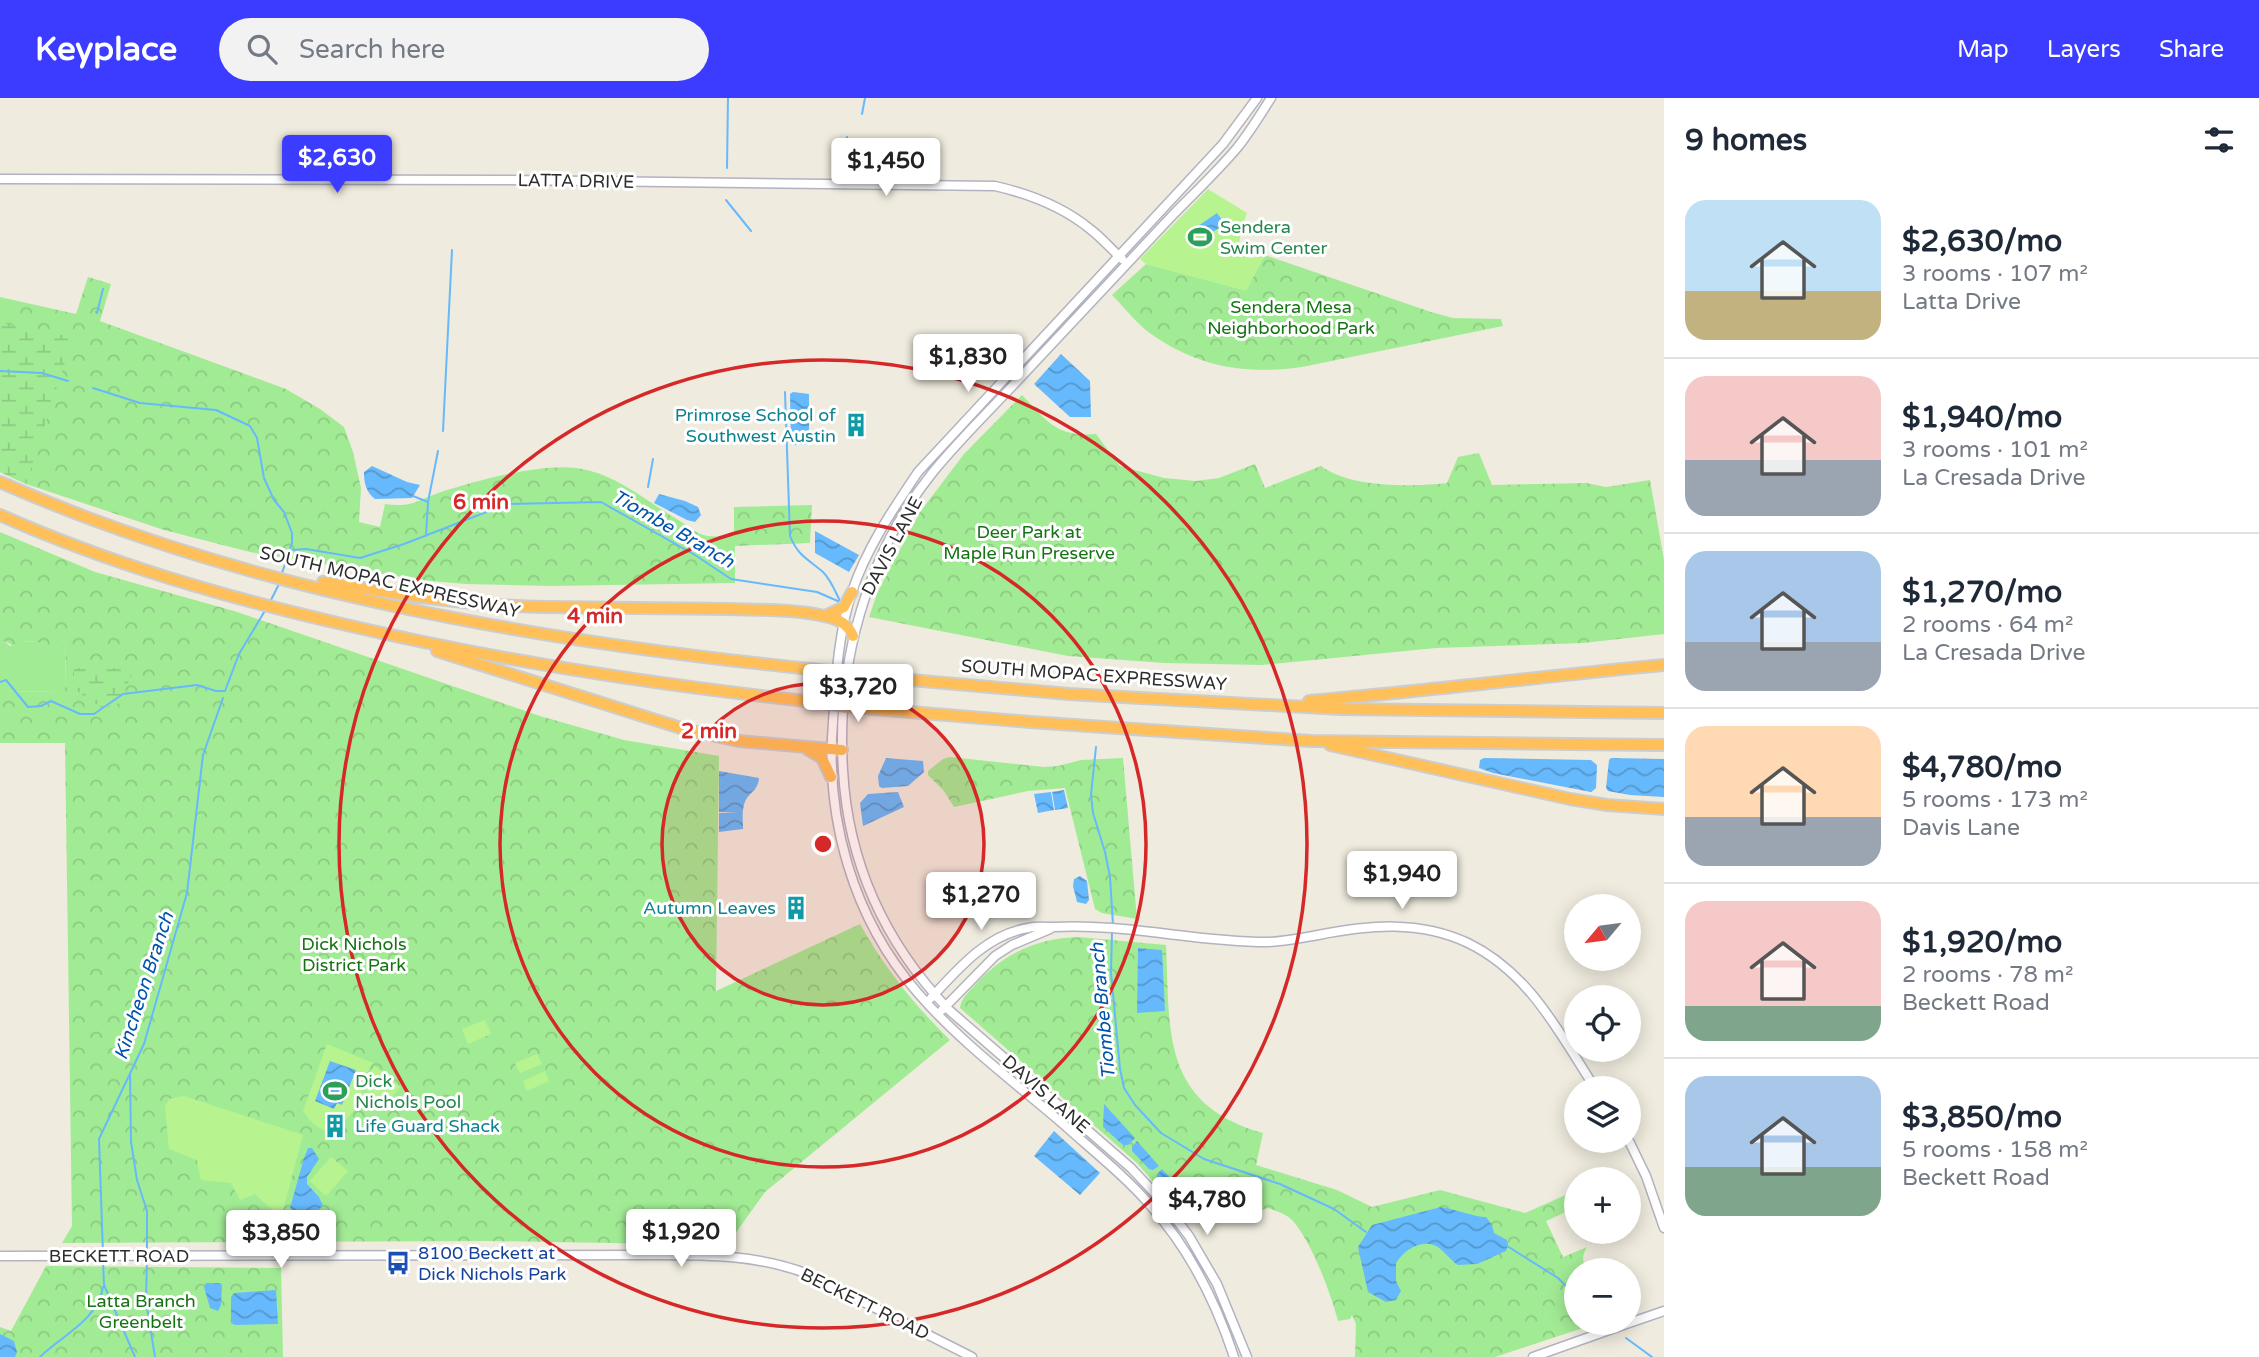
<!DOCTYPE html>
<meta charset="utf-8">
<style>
:root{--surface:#fff;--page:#f2f2f3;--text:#1f2937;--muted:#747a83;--line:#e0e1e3;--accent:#3b3cff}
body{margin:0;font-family:"Varela Round",sans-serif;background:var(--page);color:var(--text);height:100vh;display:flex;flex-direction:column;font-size:26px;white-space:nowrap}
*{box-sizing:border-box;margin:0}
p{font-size:23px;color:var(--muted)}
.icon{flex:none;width:38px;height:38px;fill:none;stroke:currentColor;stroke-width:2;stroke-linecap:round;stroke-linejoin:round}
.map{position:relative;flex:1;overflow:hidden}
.side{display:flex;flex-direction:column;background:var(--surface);width:595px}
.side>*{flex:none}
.needle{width:46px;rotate:241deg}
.tools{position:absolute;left:1564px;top:796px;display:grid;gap:14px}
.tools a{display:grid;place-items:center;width:77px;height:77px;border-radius:50%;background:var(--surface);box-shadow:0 4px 18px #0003;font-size:35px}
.price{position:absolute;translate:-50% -60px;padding:0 16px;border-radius:7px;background:#fff;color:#222;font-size:23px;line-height:46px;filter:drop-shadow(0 2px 4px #0008)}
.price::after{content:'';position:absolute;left:50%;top:42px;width:21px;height:16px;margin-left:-10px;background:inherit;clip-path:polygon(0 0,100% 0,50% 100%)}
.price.current{background:var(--accent);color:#fff}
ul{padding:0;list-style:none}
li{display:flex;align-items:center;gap:21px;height:175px;padding:0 21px}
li+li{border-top:2px solid var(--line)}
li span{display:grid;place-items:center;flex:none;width:196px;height:140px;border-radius:21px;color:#555}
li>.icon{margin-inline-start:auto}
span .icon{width:84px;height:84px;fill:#fffc;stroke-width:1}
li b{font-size:30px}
h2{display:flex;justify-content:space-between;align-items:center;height:84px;padding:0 21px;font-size:30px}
header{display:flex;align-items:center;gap:42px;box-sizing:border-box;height:98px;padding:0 35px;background:var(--accent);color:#fff}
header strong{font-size:33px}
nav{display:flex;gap:38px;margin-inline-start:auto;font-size:24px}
.search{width:490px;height:63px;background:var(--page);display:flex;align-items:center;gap:18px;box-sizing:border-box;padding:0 24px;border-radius:38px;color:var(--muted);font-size:26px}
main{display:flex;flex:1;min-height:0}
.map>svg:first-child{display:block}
.grass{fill:#a2eb95}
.forest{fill:url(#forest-crowns)}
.wetland{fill:url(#wetland-marsh)}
.pitch{fill:#b7f48f}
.water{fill:url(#water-waves)}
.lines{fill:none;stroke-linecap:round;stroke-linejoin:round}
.stream{stroke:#66b9fc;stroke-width:2}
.secondary-casing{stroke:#b2b2c1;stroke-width:11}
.highway-casing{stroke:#cdcdcd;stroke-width:14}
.secondary{stroke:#fff;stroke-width:8}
.highway{stroke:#ffbf59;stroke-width:10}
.highway-bridge-casing{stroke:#cdcdcd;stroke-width:14;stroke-linecap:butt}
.highway-bridge{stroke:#ffbf59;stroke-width:10}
.ring{fill:none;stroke:#d62828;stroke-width:3.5}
.labels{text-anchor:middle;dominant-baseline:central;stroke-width:6;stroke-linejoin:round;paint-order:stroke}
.street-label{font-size:18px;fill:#2d2d2d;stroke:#fff}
.leisure-label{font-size:18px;fill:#27864d;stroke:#fff;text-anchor:start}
.park-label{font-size:18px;fill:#157313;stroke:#fff}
.culture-label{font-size:18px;fill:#0d838f;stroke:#fff;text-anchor:end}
.transit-label{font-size:18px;fill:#164399;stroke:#fff;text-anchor:start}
.water-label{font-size:19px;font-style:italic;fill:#0052ad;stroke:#fff}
.centre{fill:#d62828;stroke:#fff;stroke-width:3.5}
.ring-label{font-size:21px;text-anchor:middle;font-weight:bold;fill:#d62828;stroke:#fff;stroke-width:6;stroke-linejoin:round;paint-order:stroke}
</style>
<header>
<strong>Keyplace</strong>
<div class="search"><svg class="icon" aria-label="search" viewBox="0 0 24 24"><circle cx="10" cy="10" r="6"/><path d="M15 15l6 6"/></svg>Search here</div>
<nav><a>Map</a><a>Layers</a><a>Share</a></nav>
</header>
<main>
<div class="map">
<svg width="1664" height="1259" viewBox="0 0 1664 1259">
<defs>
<pattern id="forest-crowns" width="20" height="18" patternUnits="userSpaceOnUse" patternTransform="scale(1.75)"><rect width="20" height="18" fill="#a2eb95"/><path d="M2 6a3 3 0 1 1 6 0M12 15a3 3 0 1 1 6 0" fill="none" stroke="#8cca81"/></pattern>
<pattern id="wetland-marsh" width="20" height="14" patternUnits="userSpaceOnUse" patternTransform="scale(1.75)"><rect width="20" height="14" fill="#a2eb95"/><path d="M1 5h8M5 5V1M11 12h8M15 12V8" fill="none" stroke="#8cca81"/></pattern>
<pattern id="water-waves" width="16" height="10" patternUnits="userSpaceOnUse" patternTransform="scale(1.75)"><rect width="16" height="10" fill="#66b9fc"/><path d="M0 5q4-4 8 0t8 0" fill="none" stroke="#5497cc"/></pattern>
</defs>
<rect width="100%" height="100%" fill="#efebde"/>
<path class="grass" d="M 66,540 L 65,593 L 0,594 L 0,545 L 4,543 L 10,548 L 21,544 L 39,543 L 56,557 L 56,550 Z"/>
<path class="forest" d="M 1265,157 L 1431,214 L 1453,220 L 1501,221 L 1503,228 L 1302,269 C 1246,277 1198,269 1151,236 C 1137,226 1125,210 1112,197 L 1146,166 L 1246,192 Z
M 88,179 L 111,186 L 100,223 L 286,291 L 320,311 L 344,329 L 353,354 L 361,390 L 359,424 L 380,429 L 385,406 C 413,410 417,402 441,394 C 476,383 540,365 576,370 C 616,375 647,404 680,423 C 688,428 698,437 708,438 C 716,439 726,438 734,438 L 734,409 L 812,407 L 810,445 L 735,448 L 735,485 L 552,488 L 465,486 L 420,482 L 250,454 L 164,432 L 26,386 L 0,374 L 0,199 L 76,216 Z
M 1022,297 C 1048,324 1056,339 1096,336 L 1120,368 L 1164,380 L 1196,383 L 1219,380 L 1255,366 L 1265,390 L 1321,368 C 1350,390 1412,389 1447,385 L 1458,359 L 1479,355 L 1492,387 L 1586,385 L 1606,389 L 1650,382 L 1664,462 L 1664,536 L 1583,545 L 1436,550 L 1262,567 L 1164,565 L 1068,558 L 869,519 L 878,493 L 920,414 L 964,356 Z
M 0,434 L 95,474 L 234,513 L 540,618 L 624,642 L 719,658 L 716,893 L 860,826 C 885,870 914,907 950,942 L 765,1094 L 727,1147 L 487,1143 L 62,1145 L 72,1128 L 65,645 L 0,645 L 0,594 L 65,593 L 66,541 L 56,550 L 56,557 L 52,563 L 43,565 L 39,564 L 38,557 L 44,547 C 36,541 22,543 14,548 L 4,543 L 0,545 Z
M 950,659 L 1044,669 L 1058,668 L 1081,662 L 1123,660 L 1137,821 L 1102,815 L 1095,811 L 1065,690 L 1028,693 L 954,709 L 944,693 L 928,677 L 928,673 L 943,661 Z
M 1079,839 L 1166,847 C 1170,934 1161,1006 1263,1035 L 1256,1067 L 1337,1092 L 1372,1109 L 1440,1092 L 1525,1115 L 1577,1092 L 1577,1109 L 1546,1123 L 1563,1159 L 1587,1149 C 1582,1157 1581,1165 1589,1172 L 1577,1172 L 1577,1225 L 1598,1225 L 1495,1259 L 1355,1259 L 1356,1226 L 1352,1217 L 1350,1221 L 1338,1223 C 1331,1196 1311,1142 1292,1122 C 1286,1116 1276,1113 1268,1110 L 1251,1115 L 1237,1112 L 1234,1098 L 1205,1090 L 1187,1123 L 1137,1065 L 960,910 C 961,900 968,895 975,887 C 1003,856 1037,840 1079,839 Z
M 46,1168 L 281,1170 L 283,1259 L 0,1259 L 0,1229 L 11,1233 Z"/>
<path class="wetland" d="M 0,225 L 73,239 L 26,386 L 0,374 Z
M 74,570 L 135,570 L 118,606 L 102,610 L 74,591 Z"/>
<path class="pitch" d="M 1208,91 L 1247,115 C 1240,134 1228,170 1265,157 L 1246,193 L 1146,166 L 1140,161 Z
M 485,922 L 491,936 L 468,946 L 462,931 Z
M 327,946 L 373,965 L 361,983 L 375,968 L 400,989 L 384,1008 L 359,986 L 357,989 L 367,998 L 332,1037 L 313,1026 L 303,1013 Z
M 537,956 L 542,966 L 520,975 L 515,965 Z
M 545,973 L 549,983 L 527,993 L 523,983 Z
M 184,998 L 303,1037 L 281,1120 L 255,1096 L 240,1102 L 231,1085 L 201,1082 L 197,1062 L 169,1051 L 165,1009 L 169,1001 Z
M 331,1059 L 348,1073 L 326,1098 L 310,1083 Z"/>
<path class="water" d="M 1217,115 L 1225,126 L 1205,139 L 1198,128 Z
M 1061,256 L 1090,283 L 1091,319 L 1070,319 L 1034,286 Z
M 793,294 L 809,296 L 809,347 L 791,347 L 790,296 Z
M 372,368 L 407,384 L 420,387 L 412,400 L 375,401 C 366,394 364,385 364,374 Z
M 659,396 L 685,403 L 698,409 L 701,417 L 695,424 L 687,422 L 654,405 Z
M 815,433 L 859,457 L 849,474 L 815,455 Z
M 886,660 L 923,663 L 924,674 L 908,688 L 882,690 L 879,688 L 878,678 Z
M 1484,660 L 1591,662 L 1597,667 L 1596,690 L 1591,694 L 1493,675 L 1479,670 L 1480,662 Z
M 1611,660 L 1664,661 L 1664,699 L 1630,697 L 1608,693 L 1606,690 L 1609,662 Z
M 719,673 L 759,680 C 758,691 753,692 747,700 C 741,709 743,722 743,731 L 719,734 L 719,715 L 738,714 L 719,714 Z
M 1064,692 L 1068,710 L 1055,712 L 1052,694 Z
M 898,694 L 904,709 L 863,728 L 860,705 L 868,696 Z
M 1051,694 L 1054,712 L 1038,715 L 1034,696 Z
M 1080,778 L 1087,783 L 1089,802 L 1086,806 L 1077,804 L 1073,788 L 1074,781 Z
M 1138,850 L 1162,852 L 1165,913 L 1137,915 Z
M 330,963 L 356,972 L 342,1007 L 337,1005 L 334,1011 L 315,1003 Z
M 1104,1006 L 1135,1040 L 1128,1047 L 1123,1047 L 1103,1029 Z
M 1054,1033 L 1100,1075 L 1080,1097 L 1034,1058 Z
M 1137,1043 L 1159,1068 L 1153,1072 L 1149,1071 L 1132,1053 L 1132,1049 Z
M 308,1050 L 312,1050 L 319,1061 L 307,1079 L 307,1086 L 319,1099 L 323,1108 L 303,1122 L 290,1110 L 304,1060 Z
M 1162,1071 L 1173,1083 L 1197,1098 L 1190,1111 L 1183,1110 L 1157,1081 L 1157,1076 Z
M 1206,1091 L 1232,1098 L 1235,1112 L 1230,1113 L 1224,1103 L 1204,1099 L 1224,1104 L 1228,1114 L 1195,1119 L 1193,1115 Z
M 1441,1109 C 1455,1111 1474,1119 1486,1119 L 1492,1127 L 1494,1135 L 1507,1142 L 1508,1147 L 1506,1153 L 1477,1166 L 1458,1167 C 1450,1162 1444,1152 1436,1148 C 1421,1141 1404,1152 1396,1165 L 1396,1183 L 1401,1193 L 1396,1202 L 1386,1204 L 1368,1194 L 1358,1149 L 1372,1127 Z
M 206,1185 L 220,1185 L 222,1187 L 221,1207 L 218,1213 L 210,1210 L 204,1189 Z
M 276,1192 L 278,1226 L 235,1227 L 231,1225 L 231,1199 L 234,1195 Z
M 0,1236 L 14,1243 L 17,1254 L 15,1259 L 0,1259 Z"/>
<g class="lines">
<path class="stream" d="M 862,16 L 865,0
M 847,39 L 847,73
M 727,70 L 728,0
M 726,102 L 751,133
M 96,214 L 97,215 L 103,191
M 0,273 L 42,275 L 68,283
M 93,290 L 140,305 L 216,312 L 250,328 L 257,340 L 264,380 L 274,402 L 284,414 L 292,435 L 292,445 L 282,475
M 785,294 L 790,438 C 798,458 808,461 823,474 C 831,482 835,493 840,503
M 443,333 L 452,152
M 648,389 L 653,361
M 413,398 L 428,404
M 426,438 L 428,404 L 438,353
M 291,452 L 306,451 L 360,460 L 404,446 L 507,406 L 601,404 L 695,457 L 731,481 L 817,494 L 840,504
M 270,504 L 280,484
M 0,584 L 6,582 L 28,609 L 41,608 L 51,603 L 80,616 L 94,616 L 123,596 L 197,587 L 216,593 L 225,593 L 239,556 L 266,511
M 1096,649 L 1091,697 L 1093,715 L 1105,754 L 1110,779 L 1113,827
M 1112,833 L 1111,874 L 1120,971 L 1124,990 L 1135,1007 L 1161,1035 L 1204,1061 L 1280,1086 L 1334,1111 L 1366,1134
M 130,976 L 131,1044 L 137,1082 L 147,1113 L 147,1154
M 1507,1148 L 1558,1180 L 1577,1199
M 103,1156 L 99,1041 L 144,946 L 187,795 L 203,657 L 223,600
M 147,1159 L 146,1203 L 155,1259
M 103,1161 L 104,1187 L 135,1259
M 1626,1240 L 1652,1259
M 40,1259 C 61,1238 98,1222 103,1189"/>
<g class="secondary-casing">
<path id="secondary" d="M 0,81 L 504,82 L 995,88 C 1030,96 1062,108 1090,131 C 1102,140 1111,151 1122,161
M 931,900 C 958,871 986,837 1028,830 C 1036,828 1046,829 1054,829 C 1125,825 1195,844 1266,844 C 1283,844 1301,840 1318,837 C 1370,827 1419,822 1468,845 C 1530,875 1560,936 1595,990
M 942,912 L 995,858 L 1012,847 L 1050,831
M 1629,1043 L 1646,1078 L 1664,1130
M 0,1158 L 649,1157 C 704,1157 756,1156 808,1176 L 972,1259
M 1629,1225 L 1664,1213
M 1234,1259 C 1216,1204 1189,1151 1151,1108 C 1124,1077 1092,1052 1062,1025 C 1013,983 959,943 917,894 C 853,820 825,721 833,624 C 836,581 838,536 852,494 C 866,451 893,411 918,374 L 1223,46 L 1257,0
M 1247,1259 L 1217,1186 L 1189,1138 L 1163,1104 L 1131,1070 L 949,912 C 885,845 848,764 843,672 C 836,567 866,457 933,374 C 959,342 990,312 1019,281 C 1068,228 1119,175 1169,121 C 1191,98 1216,75 1237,50 C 1250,34 1260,17 1271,0
M 1533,1259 L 1629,1225"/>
</g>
<g class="highway-casing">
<path id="highway" d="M 0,384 C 250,495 539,543 810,571
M 0,417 C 110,466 225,499 342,526 C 495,562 650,586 806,603
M 323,484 C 398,496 471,508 546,509 C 607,510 667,510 728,511 C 759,512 793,511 824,518 C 837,520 848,526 853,538
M 825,518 L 844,509 L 852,494
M 437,553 L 684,631 L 739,643 L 842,652
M 877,579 L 1069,596 L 1342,611 L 1664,615
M 1309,603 C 1428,593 1546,578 1664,567
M 874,611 L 1030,624 L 1311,643 L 1664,647
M 1330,647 L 1570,701 L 1607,707 L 1664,711
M 807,651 L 822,660 L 831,679"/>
</g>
<use href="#secondary" class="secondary"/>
<use href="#highway" class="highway"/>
<g class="highway-bridge-casing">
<path id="highway-bridge" d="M 810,571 L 877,579
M 806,603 L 874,611"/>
</g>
<use href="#highway-bridge" class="highway-bridge"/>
</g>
<circle cx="823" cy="746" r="161" fill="#d62828" fill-opacity=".12"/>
<g class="ring">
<circle cx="823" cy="746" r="161"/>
<circle cx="823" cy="746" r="323"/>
<circle cx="823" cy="746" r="484"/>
</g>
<defs>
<g id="stadium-bare" transform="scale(1.89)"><path d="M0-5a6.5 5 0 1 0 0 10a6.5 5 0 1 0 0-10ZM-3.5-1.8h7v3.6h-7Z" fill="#2e9e5b" stroke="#fff" stroke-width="2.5" paint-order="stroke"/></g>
<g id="building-bare" transform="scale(1.89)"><path d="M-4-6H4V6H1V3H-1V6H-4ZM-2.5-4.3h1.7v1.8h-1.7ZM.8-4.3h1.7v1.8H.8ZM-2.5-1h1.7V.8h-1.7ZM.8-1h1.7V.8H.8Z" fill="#0f9aa8" stroke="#fff" stroke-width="2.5" paint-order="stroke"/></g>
<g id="bus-bare" transform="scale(1.89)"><path d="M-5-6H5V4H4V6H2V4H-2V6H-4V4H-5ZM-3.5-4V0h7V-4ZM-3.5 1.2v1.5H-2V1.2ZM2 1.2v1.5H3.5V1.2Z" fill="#1a4fb4" stroke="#fff" stroke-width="2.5" paint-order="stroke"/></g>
</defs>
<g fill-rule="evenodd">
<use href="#stadium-bare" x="1200" y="139"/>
<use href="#building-bare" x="856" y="327"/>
<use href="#building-bare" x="796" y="810"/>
<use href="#stadium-bare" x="335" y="993"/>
<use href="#building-bare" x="335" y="1028"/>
<use href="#bus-bare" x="398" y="1165"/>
</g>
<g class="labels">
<g class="street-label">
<text transform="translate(576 83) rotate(1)">LATTA DRIVE</text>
<text transform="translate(892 448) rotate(-62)">DAVIS LANE</text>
<text transform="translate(390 484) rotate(13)">SOUTH MOPAC EXPRESSWAY</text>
<text transform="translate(1094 577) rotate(4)">SOUTH MOPAC EXPRESSWAY</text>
<text transform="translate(1046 996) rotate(41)">DAVIS LANE</text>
<text x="119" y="1158">BECKETT ROAD</text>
<text transform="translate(865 1206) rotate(26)">BECKETT ROAD</text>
</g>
<g class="leisure-label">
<text x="1220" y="129">Sendera<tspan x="1220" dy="21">Swim Center</tspan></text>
<text x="355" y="983">Dick<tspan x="355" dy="21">Nichols Pool</tspan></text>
</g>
<g class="park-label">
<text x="1291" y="209">Sendera Mesa<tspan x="1291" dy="21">Neighborhood Park</tspan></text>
<text x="1029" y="434">Deer Park at<tspan x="1029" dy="21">Maple Run Preserve</tspan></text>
<text x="354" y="846">Dick Nichols<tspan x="354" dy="21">District Park</tspan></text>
<text x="141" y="1203">Latta Branch<tspan x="141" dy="21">Greenbelt</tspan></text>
</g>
<g class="culture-label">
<text x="836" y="317">Primrose School of<tspan x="836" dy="21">Southwest Austin</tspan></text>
<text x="776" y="810">Autumn Leaves</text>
<text x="355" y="1028" text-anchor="start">Life Guard Shack</text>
</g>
<g class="transit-label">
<text x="418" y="1155">8100 Beckett at<tspan x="418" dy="21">Dick Nichols Park</tspan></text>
</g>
<g class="water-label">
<text transform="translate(673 431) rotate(30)">Tiombe Branch</text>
<text transform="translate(144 888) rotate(-72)">Kincheon Branch</text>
<text transform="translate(1103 913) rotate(-95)">Tiombe Branch</text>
</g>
</g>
<circle cx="823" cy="746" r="10" class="centre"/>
<g class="ring-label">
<text x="481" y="411">6 min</text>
<text x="595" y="525">4 min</text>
<text x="709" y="640">2 min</text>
</g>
</svg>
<div class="tools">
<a><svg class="needle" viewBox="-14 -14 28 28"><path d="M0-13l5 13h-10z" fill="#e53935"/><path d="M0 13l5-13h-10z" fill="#747a83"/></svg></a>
<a><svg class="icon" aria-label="locate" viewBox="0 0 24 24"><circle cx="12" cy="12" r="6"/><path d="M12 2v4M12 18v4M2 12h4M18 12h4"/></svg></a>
<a><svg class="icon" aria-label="layers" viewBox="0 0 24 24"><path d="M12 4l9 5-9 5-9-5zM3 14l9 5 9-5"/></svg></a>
<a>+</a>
<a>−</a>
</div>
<b class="price current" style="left:337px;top:97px">$2,630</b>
<b class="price" style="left:886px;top:100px">$1,450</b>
<b class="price" style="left:968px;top:296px">$1,830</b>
<b class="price" style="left:858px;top:626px">$3,720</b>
<b class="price" style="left:1402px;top:813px">$1,940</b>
<b class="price" style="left:981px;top:834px">$1,270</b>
<b class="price" style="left:1207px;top:1139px">$4,780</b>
<b class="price" style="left:681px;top:1171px">$1,920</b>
<b class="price" style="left:281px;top:1172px">$3,850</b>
</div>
<section class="side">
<h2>9 homes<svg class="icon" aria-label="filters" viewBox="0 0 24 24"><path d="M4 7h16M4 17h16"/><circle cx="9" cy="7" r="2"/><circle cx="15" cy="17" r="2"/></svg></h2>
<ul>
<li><span style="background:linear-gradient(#bfe0f5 65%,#c2b280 0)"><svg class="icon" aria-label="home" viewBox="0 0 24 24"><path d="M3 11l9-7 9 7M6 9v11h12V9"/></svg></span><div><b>$2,630/mo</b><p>3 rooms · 107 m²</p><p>Latta Drive</p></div></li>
<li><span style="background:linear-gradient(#f6c9c9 60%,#9aa5b1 0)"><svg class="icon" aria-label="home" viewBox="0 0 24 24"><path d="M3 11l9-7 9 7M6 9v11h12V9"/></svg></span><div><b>$1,940/mo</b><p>3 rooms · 101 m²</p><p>La Cresada Drive</p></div></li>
<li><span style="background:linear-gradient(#a9c7e8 65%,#9aa5b1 0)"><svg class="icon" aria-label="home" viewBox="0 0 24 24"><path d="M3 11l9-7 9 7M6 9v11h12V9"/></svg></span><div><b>$1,270/mo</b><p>2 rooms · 64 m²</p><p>La Cresada Drive</p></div></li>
<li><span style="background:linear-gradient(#ffd9b3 65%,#9aa5b1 0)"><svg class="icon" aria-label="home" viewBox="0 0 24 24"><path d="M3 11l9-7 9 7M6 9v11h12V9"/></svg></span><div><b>$4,780/mo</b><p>5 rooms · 173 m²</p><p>Davis Lane</p></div></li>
<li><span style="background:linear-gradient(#f6c9c9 75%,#7fa58c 0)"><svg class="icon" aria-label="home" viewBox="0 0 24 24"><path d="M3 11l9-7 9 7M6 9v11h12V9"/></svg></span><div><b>$1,920/mo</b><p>2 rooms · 78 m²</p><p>Beckett Road</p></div></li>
<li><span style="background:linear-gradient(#a9c7e8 65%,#7fa58c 0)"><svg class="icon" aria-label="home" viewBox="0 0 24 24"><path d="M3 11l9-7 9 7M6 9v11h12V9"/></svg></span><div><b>$3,850/mo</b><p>5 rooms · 158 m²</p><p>Beckett Road</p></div></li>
</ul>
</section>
</main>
